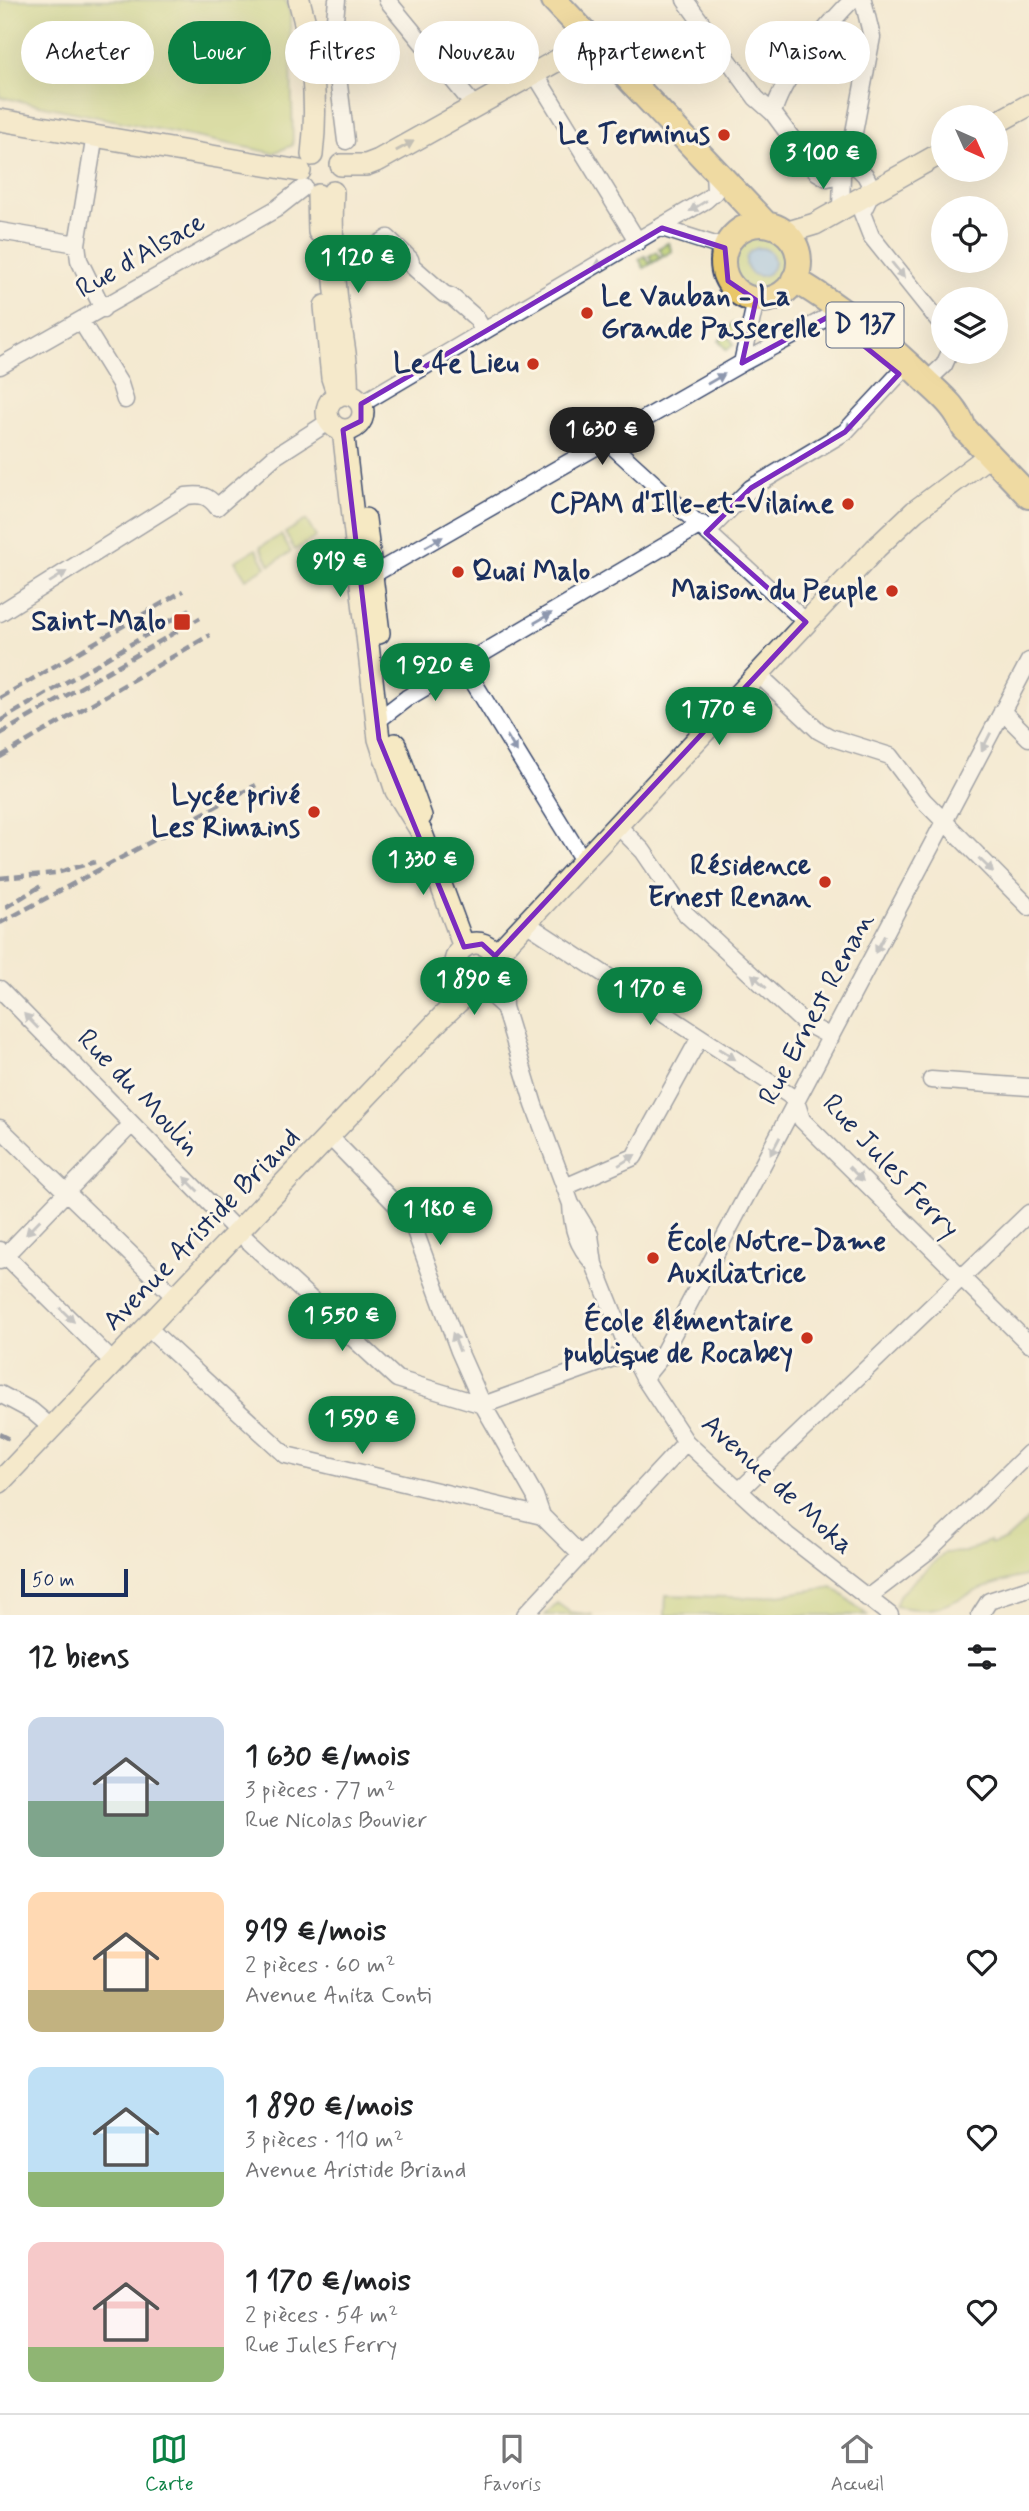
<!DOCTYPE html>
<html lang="fr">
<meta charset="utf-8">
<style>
:root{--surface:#fff;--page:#f2f2f2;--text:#202124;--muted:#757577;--line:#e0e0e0;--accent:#0b8043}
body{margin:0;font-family:Mynerve,sans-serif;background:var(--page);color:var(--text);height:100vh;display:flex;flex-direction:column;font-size:26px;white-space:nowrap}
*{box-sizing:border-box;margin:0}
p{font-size:23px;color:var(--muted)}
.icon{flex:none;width:38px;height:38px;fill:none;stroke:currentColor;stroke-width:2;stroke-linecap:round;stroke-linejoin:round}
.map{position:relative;height:1615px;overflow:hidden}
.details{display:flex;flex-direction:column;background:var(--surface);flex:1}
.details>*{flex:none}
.hud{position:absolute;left:21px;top:21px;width:987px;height:63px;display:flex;gap:14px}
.needle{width:46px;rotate:135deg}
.buttons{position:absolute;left:931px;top:105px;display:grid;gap:14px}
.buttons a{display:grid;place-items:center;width:77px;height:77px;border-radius:50%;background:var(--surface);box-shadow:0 7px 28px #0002;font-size:35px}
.scale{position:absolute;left:21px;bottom:18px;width:107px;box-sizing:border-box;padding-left:7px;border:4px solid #1b2f5e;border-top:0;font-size:19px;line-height:24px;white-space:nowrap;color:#1b2f5e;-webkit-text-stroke:5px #fcf5e5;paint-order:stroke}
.price{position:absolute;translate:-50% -60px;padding:0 16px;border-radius:24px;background:var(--accent);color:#fff;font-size:23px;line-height:46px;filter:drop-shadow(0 2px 4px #0008)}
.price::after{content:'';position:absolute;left:50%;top:42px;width:21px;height:16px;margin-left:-10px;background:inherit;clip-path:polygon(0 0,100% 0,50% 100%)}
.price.on{background:#222;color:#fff}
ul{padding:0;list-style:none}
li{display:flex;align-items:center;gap:21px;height:175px;padding:0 28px}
li span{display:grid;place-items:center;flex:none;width:196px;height:140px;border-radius:14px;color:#555}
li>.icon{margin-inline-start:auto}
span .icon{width:84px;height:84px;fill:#fffc;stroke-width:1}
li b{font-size:30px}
h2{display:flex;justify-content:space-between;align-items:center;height:84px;padding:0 28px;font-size:30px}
.pill{padding:0 24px;border-radius:32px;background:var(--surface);box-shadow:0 7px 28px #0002;font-size:24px;line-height:63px}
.pill.on{background:var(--accent);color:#fff}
.tabs{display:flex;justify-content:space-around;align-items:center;height:98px;border-top:2px solid var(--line);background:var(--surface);font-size:19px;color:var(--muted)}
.tabs a{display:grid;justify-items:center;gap:4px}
.tabs .on{color:var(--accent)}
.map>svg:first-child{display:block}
.green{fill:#bacd70;stroke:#6a7e67;stroke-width:2}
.water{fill:#7eb4ec;stroke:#4c72a5;stroke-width:2}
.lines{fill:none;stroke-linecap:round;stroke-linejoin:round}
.street-casing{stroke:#3c4b6f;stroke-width:19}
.secondary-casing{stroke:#3c4b6f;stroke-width:24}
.primary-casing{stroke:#3c4b6f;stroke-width:28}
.street{stroke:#fff;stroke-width:16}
.secondary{stroke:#f6e9c3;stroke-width:21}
.primary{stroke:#e9c769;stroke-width:24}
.rail{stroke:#1b2f5e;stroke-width:4.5;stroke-dasharray:10 5;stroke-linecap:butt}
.oneway{fill:#888c90}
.oneway2{fill:#8d97ae}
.marked{fill:none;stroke:#7b2cbf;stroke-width:5;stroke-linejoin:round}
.poi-dot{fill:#c8321e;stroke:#fcf5e5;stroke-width:2.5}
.labels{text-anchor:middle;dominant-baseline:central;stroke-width:6;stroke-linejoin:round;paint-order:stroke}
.shield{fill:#fcf5e5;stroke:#5e6a86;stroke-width:2}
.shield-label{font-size:26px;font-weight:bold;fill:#1b2f5e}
.poi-label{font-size:28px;font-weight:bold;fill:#1b2f5e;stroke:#fcf5e5;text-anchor:end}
.street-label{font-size:28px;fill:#1b2f5e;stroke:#fcf5e5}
</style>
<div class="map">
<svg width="1029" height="1615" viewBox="0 0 1029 1615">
<rect width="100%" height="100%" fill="#fcf5e5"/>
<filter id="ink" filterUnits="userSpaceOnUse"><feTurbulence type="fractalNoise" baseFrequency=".0143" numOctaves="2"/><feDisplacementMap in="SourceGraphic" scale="14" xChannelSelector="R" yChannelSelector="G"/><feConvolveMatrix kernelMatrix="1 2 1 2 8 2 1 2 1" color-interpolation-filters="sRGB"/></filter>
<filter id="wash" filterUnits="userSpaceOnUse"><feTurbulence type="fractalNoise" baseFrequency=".00686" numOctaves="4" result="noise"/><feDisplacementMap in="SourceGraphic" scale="28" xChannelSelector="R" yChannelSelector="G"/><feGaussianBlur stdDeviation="1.57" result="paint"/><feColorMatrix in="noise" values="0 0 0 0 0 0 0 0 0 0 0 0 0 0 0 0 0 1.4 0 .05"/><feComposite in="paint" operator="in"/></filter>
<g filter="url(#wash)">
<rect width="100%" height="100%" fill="#f4ead1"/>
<path class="green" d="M 0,0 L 286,0 L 290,14 L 293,145 L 273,153 L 0,97 Z
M732 262a28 28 0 1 1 56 0a28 28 0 1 1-56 0Z
M 668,243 L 672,251 L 644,268 L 639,259 L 645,256 L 649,262 L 652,260 L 649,256 L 656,252 L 660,257 L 663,255 L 659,248 Z
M 733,323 L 737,331 L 729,337 L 734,344 L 727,350 L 719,341 Z
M 306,520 L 316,537 L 295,550 L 285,533 Z
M 281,535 L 291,552 L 270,565 L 260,547 Z
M 256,549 L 266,567 L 246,579 L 235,561 Z
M 1029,1519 L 1029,1575 C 1013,1579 996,1583 981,1589 C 946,1604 938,1615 895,1606 L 900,1594 L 944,1553 L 967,1552 L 989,1541 L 991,1544 L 1006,1540 Z
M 833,1587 L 867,1615 L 665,1615 L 666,1595 L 757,1598 Z
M 557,1603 L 570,1612 L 593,1615 L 545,1615 Z"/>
<path class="water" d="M746 262a14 14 0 1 1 28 0a14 14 0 1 1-28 0Z"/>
</g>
<g filter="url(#ink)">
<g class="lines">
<g class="street-casing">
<path id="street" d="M 337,0 L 333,37 L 346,141
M 387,0 L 475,107
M 685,0 L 756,98 L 773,113
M 535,74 L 638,242
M 95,135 L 77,244 L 79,260 L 103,309
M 849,159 L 865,175 L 873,190 L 862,213 L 871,236 L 943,326
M 842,174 L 827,178 L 817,172 L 773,113 C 784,75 825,28 852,0
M 841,209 L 842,174 L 849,159 L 872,37 L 863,0
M 662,228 L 725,248
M 0,231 L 77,244
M 364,253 L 388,238 L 410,259 L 412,266 L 444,294 L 452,297 L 476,318 L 483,330
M 81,321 L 120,384 L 125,400
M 742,363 L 828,317
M 0,366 L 276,209 L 304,187
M 927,381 L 944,365 L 950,352
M 361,404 L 706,200 L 715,192 L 714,172
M 608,442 L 806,622
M 709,530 L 751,488 L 845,432 L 899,374
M 374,574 L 742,363 L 756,300
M 0,613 L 186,496 C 201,494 208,495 217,507 L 274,457 L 330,421
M 463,665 L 584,862
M 758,674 L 819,731 L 830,737 L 890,756 L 924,801 L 1029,907
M 1002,711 L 1029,738
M 377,721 L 407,698 L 702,524
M 618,826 L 643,851 L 686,914 L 803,1022 L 831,1037
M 526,923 L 789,1095 L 797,1104 L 802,1120 L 1029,1344
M 496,970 L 503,980 L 504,1007 L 534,1105 L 571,1204 L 590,1235 L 594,1264 L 624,1339 L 644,1378 L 686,1442 L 787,1535 L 890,1615
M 480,985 L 504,1007
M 0,989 L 230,1224 L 397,1379 L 483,1405
M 931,1080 L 1029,1087
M 0,1128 L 176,1298
M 330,1137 L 411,1220 L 459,1351 L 483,1405 L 535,1496 L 542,1516
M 565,1187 L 634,1157 L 700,1037
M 571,1204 C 572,1229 577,1245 594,1264
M 0,1250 L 114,1363
M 0,1261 L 131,1125
M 148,1328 L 286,1455 L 542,1516 L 581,1555
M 644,1378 L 661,1357 L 1029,661
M 0,1394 L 32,1411 L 52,1428
M 483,1405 L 630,1352
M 739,1491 L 1029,1213
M 867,1598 L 927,1552 L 1029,1453
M 525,1615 L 686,1442
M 980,1615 L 989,1601 L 1029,1588"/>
</g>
<g class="secondary-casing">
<path id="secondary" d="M 299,0 C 313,48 318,105 312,155
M 0,120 L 300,171
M 996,123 L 1029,105
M 341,165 L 366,165 L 379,160 L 592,41
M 333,192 C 331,228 333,265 337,301 C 341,332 349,363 347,394
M 318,195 L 319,232
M 785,233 L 815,224 L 943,152
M 325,306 L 332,378 L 338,396
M327 412a18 18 0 1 1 36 0a18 18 0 1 1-36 0Z
M 343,430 L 379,739 L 396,791 L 421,831 L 464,947
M 365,519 L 379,633
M 395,744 L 421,816
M455 964a21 21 0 1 1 42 0a21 21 0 1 1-42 0Z
M 495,956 L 876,548 L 915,511 L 990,455
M 0,1482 L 443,1016 L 476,985"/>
</g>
<g class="primary-casing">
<path id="primary" d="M 554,0 L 766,224
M723 262a38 38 0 1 1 76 0a38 38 0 1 1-76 0Z
M 794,279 C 843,309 886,341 927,382 C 942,396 957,408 964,428 L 1029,496"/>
</g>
<use href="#street" class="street"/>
<use href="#secondary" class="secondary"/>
<use href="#primary" class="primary"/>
<path class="rail" d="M 0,698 L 183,591
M 0,721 L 194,607
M 0,734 L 200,618
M 0,757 L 210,635
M 0,878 L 56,873 L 95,862
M 6,907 L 41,886
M 0,923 L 256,785
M 0,1434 L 12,1440"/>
</g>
<defs><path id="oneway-solid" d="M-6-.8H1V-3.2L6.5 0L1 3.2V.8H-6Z" transform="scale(1.75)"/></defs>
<use class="oneway" href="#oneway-solid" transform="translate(405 146) rotate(-29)"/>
<g class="oneway2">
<use href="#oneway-solid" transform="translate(698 206) rotate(148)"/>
<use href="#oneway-solid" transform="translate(603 262) rotate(150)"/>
<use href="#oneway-solid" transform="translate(898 270) rotate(51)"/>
<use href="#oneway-solid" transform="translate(716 379) rotate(-30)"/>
<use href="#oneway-solid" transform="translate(853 424) rotate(136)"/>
<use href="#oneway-solid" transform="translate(434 542) rotate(-30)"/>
<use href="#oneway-solid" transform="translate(58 577) rotate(-32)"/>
<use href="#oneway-solid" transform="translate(543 618) rotate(-30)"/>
<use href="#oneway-solid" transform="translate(986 742) rotate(117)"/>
<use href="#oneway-solid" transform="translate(512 744) rotate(59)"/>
<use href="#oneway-solid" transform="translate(986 865) rotate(44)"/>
<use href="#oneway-solid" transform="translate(880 944) rotate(118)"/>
<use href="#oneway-solid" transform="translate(759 981) rotate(-137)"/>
<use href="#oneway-solid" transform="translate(31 1021) rotate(-134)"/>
<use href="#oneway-solid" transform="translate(727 1054) rotate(33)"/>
<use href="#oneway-solid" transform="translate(775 1146) rotate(118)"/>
<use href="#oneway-solid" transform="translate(627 1160) rotate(-32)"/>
<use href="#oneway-solid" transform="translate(856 1174) rotate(45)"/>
<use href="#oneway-solid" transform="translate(191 1184) rotate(-135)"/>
<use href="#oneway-solid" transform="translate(33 1227) rotate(134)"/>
<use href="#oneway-solid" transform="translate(67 1315) rotate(44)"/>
<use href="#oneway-solid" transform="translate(456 1342) rotate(-111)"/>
</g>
</g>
<path d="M0 0H1029V1615H0ZM 662,228 L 725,248 L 728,281 L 756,300 L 742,363 L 828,317 L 899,374 L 845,432 L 751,488 L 706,533 L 806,622 L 495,956 L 482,944 L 464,947 L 379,739 L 343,430 L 361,421 L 361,404 Z" fill="#f4ead1" fill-opacity=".55" fill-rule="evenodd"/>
<path class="marked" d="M 662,228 L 725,248 L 728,281 L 756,300 L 742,363 L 828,317 L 899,374 L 845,432 L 751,488 L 706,533 L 806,622 L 495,956 L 482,944 L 464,947 L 379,739 L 343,430 L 361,421 L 361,404 Z"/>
<g class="poi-dot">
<circle cx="724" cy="135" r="7"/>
<circle cx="587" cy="313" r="7"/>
<circle cx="533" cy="364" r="7"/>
<circle cx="848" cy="504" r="7"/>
<circle cx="458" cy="572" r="7"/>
<circle cx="892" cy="591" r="7"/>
<rect x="173" y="613" width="18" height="18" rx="3.5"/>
<circle cx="314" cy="812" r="7"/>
<circle cx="825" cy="882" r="7"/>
<circle cx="653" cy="1258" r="7"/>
<circle cx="807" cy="1338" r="7"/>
</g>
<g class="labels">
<rect class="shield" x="826.5" y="302.5" width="77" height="45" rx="5"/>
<g class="shield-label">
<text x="865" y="325">D 137</text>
</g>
<g class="poi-label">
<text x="710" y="135">Le Terminus</text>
<text x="601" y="297" text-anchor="start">Le Vauban - La<tspan x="601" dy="32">Grande Passerelle</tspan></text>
<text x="519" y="364">Le 4e Lieu</text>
<text x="834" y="504">CPAM d'Ille-et-Vilaine</text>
<text x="472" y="572" text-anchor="start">Quai Malo</text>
<text x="878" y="591">Maison du Peuple</text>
<text x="166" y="622">Saint-Malo</text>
<text x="300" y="796">Lycée privé<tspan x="300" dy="32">Les Rimains</tspan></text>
<text x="811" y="866">Résidence<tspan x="811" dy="32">Ernest Renan</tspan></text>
<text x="667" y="1242" text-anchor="start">École Notre-Dame<tspan x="667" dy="32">Auxiliatrice</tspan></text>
<text x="793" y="1322">École élémentaire<tspan x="793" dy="32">publique de Rocabey</tspan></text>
</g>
<g class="street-label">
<text transform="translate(141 256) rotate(-30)">Rue d'Alsace</text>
<text transform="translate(817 1009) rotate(-62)">Rue Ernest Renan</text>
<text transform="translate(138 1093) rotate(46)">Rue du Moulin</text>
<text transform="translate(890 1167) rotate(47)">Rue Jules Ferry</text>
<text transform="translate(202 1230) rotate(-46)">Avenue Aristide Briand</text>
<text transform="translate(777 1485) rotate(42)">Avenue de Moka</text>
</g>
</g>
</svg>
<div class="buttons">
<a><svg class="needle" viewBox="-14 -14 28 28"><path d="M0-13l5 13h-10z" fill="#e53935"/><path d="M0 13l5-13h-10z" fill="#757577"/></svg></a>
<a><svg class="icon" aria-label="locate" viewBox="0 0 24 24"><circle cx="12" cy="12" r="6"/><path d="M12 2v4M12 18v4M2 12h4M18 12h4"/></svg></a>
<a><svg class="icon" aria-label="layers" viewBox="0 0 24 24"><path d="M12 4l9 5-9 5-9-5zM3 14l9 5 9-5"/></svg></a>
</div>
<div class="scale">50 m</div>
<b class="price" style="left:823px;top:191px">3 100 €</b>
<b class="price" style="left:358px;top:295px">1 120 €</b>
<b class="price on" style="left:602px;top:467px">1 630 €</b>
<b class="price" style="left:340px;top:599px">919 €</b>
<b class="price" style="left:435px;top:703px">1 920 €</b>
<b class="price" style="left:719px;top:747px">1 770 €</b>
<b class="price" style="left:423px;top:897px">1 330 €</b>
<b class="price" style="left:474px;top:1017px">1 890 €</b>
<b class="price" style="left:650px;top:1027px">1 170 €</b>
<b class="price" style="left:440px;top:1247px">1 180 €</b>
<b class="price" style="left:342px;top:1353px">1 550 €</b>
<b class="price" style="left:362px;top:1456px">1 590 €</b>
<div class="hud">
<a class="pill">Acheter</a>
<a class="pill on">Louer</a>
<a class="pill">Filtres</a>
<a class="pill">Nouveau</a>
<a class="pill">Appartement</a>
<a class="pill">Maison</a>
</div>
</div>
<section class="details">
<h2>12 biens<svg class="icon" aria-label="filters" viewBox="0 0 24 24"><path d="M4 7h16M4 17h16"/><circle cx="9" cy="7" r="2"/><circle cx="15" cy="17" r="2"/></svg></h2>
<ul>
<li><span style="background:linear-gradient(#c9d6e8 60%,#7fa58c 0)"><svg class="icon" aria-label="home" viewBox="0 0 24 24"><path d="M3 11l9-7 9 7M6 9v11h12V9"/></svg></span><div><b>1 630 €/mois</b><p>3 pièces · 77 m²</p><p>Rue Nicolas Bouvier</p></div><svg class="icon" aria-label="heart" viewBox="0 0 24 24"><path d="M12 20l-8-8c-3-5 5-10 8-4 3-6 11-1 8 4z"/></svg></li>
<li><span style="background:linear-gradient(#ffd9b3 70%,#c2b280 0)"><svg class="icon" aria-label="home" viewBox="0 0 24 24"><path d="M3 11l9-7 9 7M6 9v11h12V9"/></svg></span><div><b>919 €/mois</b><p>2 pièces · 60 m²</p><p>Avenue Anita Conti</p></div><svg class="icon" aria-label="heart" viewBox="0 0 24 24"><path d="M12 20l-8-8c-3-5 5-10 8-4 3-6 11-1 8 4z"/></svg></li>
<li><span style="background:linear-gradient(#bfe0f5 75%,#8fb573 0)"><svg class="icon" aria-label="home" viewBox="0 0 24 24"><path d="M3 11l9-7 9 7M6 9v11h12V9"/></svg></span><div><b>1 890 €/mois</b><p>3 pièces · 110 m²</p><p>Avenue Aristide Briand</p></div><svg class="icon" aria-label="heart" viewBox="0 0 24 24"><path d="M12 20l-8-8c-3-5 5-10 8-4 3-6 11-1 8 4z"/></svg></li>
<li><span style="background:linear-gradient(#f6c9c9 75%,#8fb573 0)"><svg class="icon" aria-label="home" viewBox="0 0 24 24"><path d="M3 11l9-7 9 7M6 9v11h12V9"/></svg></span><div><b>1 170 €/mois</b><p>2 pièces · 54 m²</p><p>Rue Jules Ferry</p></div><svg class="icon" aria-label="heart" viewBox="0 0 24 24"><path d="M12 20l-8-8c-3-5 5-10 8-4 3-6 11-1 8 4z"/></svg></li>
</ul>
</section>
<nav class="tabs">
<a class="on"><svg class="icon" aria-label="map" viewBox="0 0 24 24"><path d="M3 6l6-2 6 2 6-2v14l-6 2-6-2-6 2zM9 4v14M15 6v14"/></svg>Carte</a>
<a><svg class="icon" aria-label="saved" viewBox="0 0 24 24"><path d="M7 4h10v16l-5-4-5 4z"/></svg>Favoris</a>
<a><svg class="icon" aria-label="home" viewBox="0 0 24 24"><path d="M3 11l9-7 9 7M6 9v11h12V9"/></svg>Accueil</a>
</nav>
